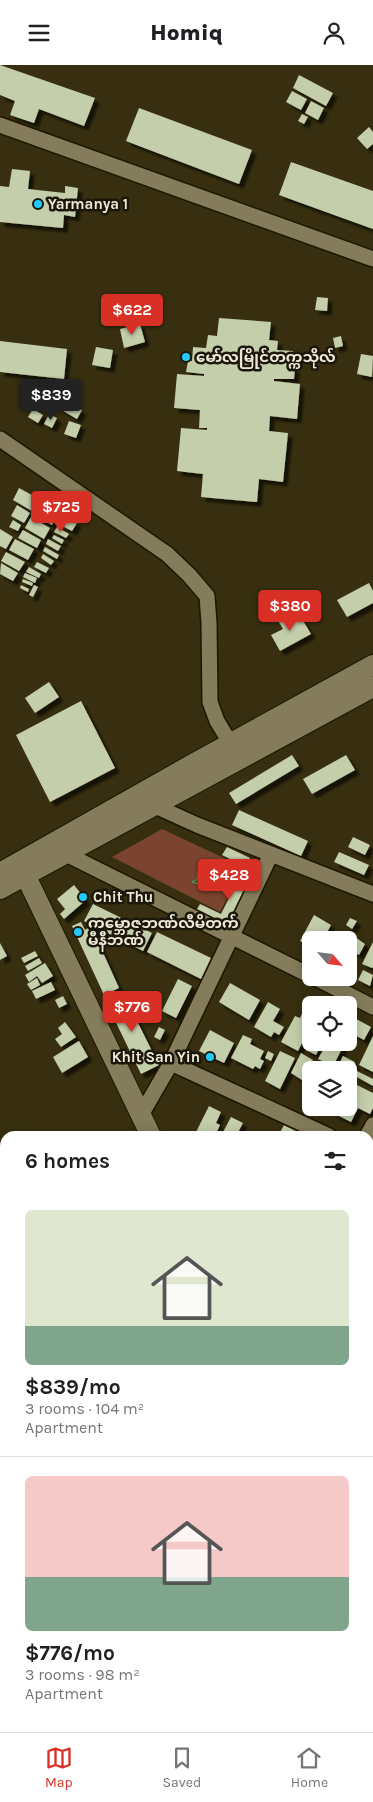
<!DOCTYPE html>
<meta charset="utf-8">
<style>
:root{--surface:#fff;--page:#f6f6f6;--text:#202124;--muted:#757577;--line:#e0e0e0;--accent:#d93025}
body{margin:0;font-family:Karla,"Noto Sans Myanmar",sans-serif;background:var(--page);color:var(--text);height:100vh;display:flex;flex-direction:column;font-size:19px;white-space:nowrap}
*{box-sizing:border-box;margin:0}
p{font-size:16px;color:var(--muted)}
.icon{flex:none;width:28px;height:28px;fill:none;stroke:currentColor;stroke-width:2;stroke-linecap:round;stroke-linejoin:round}
.map{position:relative;flex:1;overflow:hidden}
.drawer{position:absolute;left:0px;top:1066px;width:374px;height:601px;display:flex;flex-direction:column;background:var(--surface);border-radius:15px 15px 0 0;box-shadow:0 2px 12px #0003}
.drawer>*{flex:none}
.needle{width:32px;rotate:118deg}
.tools{position:absolute;left:302px;top:866px;display:grid;gap:10px}
.tools a{display:grid;place-items:center;width:55px;height:55px;border-radius:8px;background:var(--surface);box-shadow:0 2px 12px #0003;font-size:25px}
.price{position:absolute;translate:-50% -42px;padding:0 11px;border-radius:5px;background:var(--accent);color:#fff;font-size:16px;line-height:32px;filter:drop-shadow(0 1px 2px #0008)}
.price::after{content:'';position:absolute;left:50%;top:30px;width:15px;height:11px;margin-left:-8px;background:inherit;clip-path:polygon(0 0,100% 0,50% 100%)}
.price.on{background:#222;color:#fff}
ul{padding:0;list-style:none}
li{display:grid;align-content:center;gap:10px;height:265px;padding:0 25px}
li+li{border-top:1px solid var(--line)}
li span{display:grid;place-items:center;height:155px;border-radius:8px;color:#555}
li>.icon{margin-inline-start:auto}
span .icon{width:90px;height:90px;fill:#fffc;stroke-width:1}
li b{font-size:21px}
h2{display:flex;justify-content:space-between;align-items:center;height:60px;padding:0 25px;font-size:21px}
header{display:flex;justify-content:space-between;align-items:center;height:65px;padding:0 25px;background:var(--surface);font-size:22px;font-weight:800}
.tabs{display:flex;justify-content:space-around;align-items:center;height:70px;border-top:1px solid var(--line);background:var(--surface);font-size:14px;color:var(--muted)}
.tabs a{display:grid;justify-items:center;gap:2px}
.tabs .on{color:var(--accent)}
.map>svg:first-child{display:block}
.green{fill:#7b442e}
.water{fill:#2d6e38;stroke:#679368}
.building{fill:#c4ceab;filter:url(#shadow)}
.lines{fill:none;stroke-linecap:round;stroke-linejoin:round}
.minor-casing{stroke:#1f1600;stroke-width:18}
.secondary-casing{stroke:#1f1600;stroke-width:22}
.path{stroke:#878066;stroke-width:2.5;stroke-dasharray:5 2.5;stroke-linecap:butt}
.minor{stroke:#857c5b;stroke-width:15}
.secondary{stroke:#857c5b;stroke-width:20}
.poi-dot{fill:#21c9fd;stroke:#1b170a;stroke-width:2}
.labels{text-anchor:middle;dominant-baseline:central;stroke-width:5;stroke-linejoin:round;paint-order:stroke}
.poi-label{font-size:15px;font-weight:bold;fill:#efead8;stroke:#1b170a;text-anchor:start}
</style>
<header><svg class="icon" aria-label="menu" viewBox="0 0 24 24"><path d="M4 6h16M4 12h16M4 18h16"/></svg>Homiq<svg class="icon" aria-label="person" viewBox="0 0 24 24"><circle cx="12" cy="8" r="4"/><path d="M4 21q1-7 8-7t8 7"/></svg></header>
<div class="map">
<svg width="373" height="1667" viewBox="0 0 373 1667">
<defs>
<filter id="shadow"><feDropShadow dx="4.5" dy="4.5" stdDeviation="1" flood-color="#0009"/></filter>
</defs>
<rect width="100%" height="100%" fill="#372f0f"/>
<path class="green" d="M 162,764 L 243,802 L 220,847 L 112,792 Z"/>
<path class="water" d="M 205,801 L 208,805 L 207,813 L 201,817 L 201,823 L 199,819 L 192,817 L 197,814 L 199,804 Z"/>
<path class="building" d="M 0,0 L 95,33 L 84,61 L 39,44 L 34,58 L 10,50 L 15,36 L 0,30 Z
M 299,10 L 333,28 L 326,41 L 293,23 Z
M 292,26 L 307,34 L 301,45 L 286,37 Z
M 311,36 L 324,43 L 318,55 L 305,48 Z
M 139,43 L 252,85 L 239,119 L 126,76 Z
M 302,49 L 308,52 L 304,59 L 298,56 Z
M 369,62 L 373,67 L 373,79 L 367,84 L 357,73 Z
M 291,97 L 373,126 L 373,164 L 279,130 Z
M 12,104 L 30,106 L 28,124 L 65,128 L 65,121 L 78,123 L 75,152 L 64,150 L 63,163 L 0,157 L 0,121 L 9,122 Z
M 317,232 L 328,233 L 327,246 L 315,245 Z
M 219,253 L 271,257 L 269,275 L 278,276 L 277,285 L 293,286 L 292,303 L 295,303 L 294,314 L 274,314 L 274,316 L 300,319 L 297,354 L 270,351 L 269,366 L 288,368 L 283,417 L 259,414 L 257,437 L 201,432 L 203,409 L 177,406 L 181,363 L 207,365 L 207,363 L 199,363 L 200,345 L 174,343 L 177,309 L 204,311 L 204,309 L 186,307 L 188,296 L 192,296 L 193,282 L 206,283 L 208,270 L 217,271 Z
M 140,259 L 145,277 L 124,283 L 120,264 Z
M 341,271 L 343,281 L 335,283 L 333,273 Z
M 0,276 L 67,284 L 64,314 L 0,307 Z
M 96,282 L 113,285 L 110,303 L 92,300 Z
M 361,289 L 373,291 L 372,312 L 357,309 Z
M 63,334 L 82,345 L 77,354 L 58,343 Z
M 33,344 L 43,350 L 38,358 L 28,352 Z
M 49,349 L 57,353 L 52,363 L 44,359 Z
M 69,356 L 81,360 L 76,373 L 64,369 Z
M 19,423 L 39,434 L 32,446 L 13,435 Z
M 42,437 L 59,447 L 52,460 L 34,450 Z
M 17,440 L 30,448 L 24,458 L 11,451 Z
M 65,451 L 77,458 L 72,466 L 60,460 Z
M 31,452 L 50,463 L 44,474 L 25,463 Z
M 13,455 L 21,460 L 18,466 L 9,462 Z
M 57,462 L 69,469 L 66,473 L 54,467 Z
M 0,464 L 13,472 L 6,484 L 0,481 Z
M 23,465 L 41,475 L 37,483 L 18,473 Z
M 54,470 L 64,475 L 62,479 L 52,473 Z
M 15,474 L 34,484 L 28,495 L 9,485 Z
M 48,474 L 61,481 L 58,486 L 46,479 Z
M 45,482 L 59,490 L 57,494 L 43,486 Z
M 6,487 L 25,497 L 19,506 L 1,496 Z
M 43,489 L 54,496 L 51,500 L 41,493 Z
M 37,497 L 49,503 L 46,508 L 34,502 Z
M 1,498 L 18,508 L 13,516 L 0,509 Z
M 29,502 L 41,509 L 39,513 L 26,507 Z
M 25,508 L 37,513 L 35,518 L 23,512 Z
M 23,514 L 33,518 L 32,521 L 22,517 Z
M 369,518 L 373,526 L 373,538 L 347,552 L 337,535 Z
M 21,520 L 29,524 L 28,527 L 20,523 Z
M 34,520 L 38,522 L 33,532 L 29,530 Z
M 287,546 L 293,558 L 302,554 L 311,569 L 280,586 L 271,570 L 283,564 L 276,552 Z
M 49,617 L 59,632 L 35,648 L 25,633 Z
M 81,636 L 115,703 L 50,737 L 16,670 Z
M 292,690 L 299,701 L 236,739 L 229,728 Z
M 346,690 L 355,705 L 312,729 L 303,714 Z
M 239,745 L 308,776 L 301,791 L 232,760 Z
M 353,772 L 370,780 L 365,790 L 348,782 Z
M 227,782 L 250,793 L 246,802 L 222,790 Z
M 339,787 L 369,800 L 364,810 L 334,797 Z
M 244,803 L 253,807 L 226,861 L 196,846 L 200,839 L 221,849 Z
M 74,820 L 86,835 L 64,854 L 60,849 L 65,844 L 57,834 Z
M 93,839 L 152,868 L 143,886 L 84,856 Z
M 314,850 L 331,860 L 323,875 L 311,875 L 311,882 L 300,876 Z
M 350,853 L 357,856 L 352,864 L 346,860 Z
M 81,857 L 85,865 L 91,861 L 119,923 L 104,930 L 72,861 Z
M 157,867 L 211,893 L 201,914 L 147,887 Z
M 355,872 L 365,879 L 359,890 L 349,884 Z
M 373,877 L 373,902 L 372,903 L 362,899 Z
M 0,878 L 7,891 L 0,895 Z
M 35,886 L 38,891 L 24,898 L 21,893 Z
M 39,893 L 42,898 L 28,906 L 25,901 Z
M 45,898 L 53,911 L 42,918 L 37,911 L 29,917 L 25,910 Z
M 363,905 L 373,910 L 370,921 L 358,915 Z
M 37,913 L 40,920 L 31,925 L 27,919 Z
M 178,914 L 192,921 L 176,953 L 162,946 Z
M 51,917 L 55,925 L 36,934 L 32,926 Z
M 230,918 L 260,935 L 249,955 L 219,937 Z
M 122,926 L 159,1000 L 141,1009 L 105,935 Z
M 63,931 L 67,939 L 59,943 L 55,935 Z
M 268,937 L 280,944 L 273,956 L 284,962 L 279,970 L 274,967 L 271,972 L 254,962 Z
M 306,940 L 311,943 L 311,951 L 308,957 L 311,960 L 298,986 L 281,977 L 295,951 L 300,953 Z
M 349,944 L 352,946 L 349,950 L 371,962 L 364,975 L 349,967 Z
M 65,957 L 76,972 L 61,982 L 55,974 L 62,969 L 58,963 Z
M 159,962 L 165,965 L 160,975 L 154,972 Z
M 210,965 L 234,978 L 224,998 L 199,986 Z
M 243,970 L 252,974 L 250,979 L 264,986 L 260,994 L 264,996 L 260,1004 L 255,1001 L 253,1004 L 231,993 Z
M 373,971 L 373,1007 L 359,1000 Z
M 79,976 L 88,992 L 62,1008 L 53,992 Z
M 310,977 L 320,982 L 316,990 L 306,985 Z
M 327,978 L 345,978 L 333,1001 L 318,994 Z
M 268,986 L 274,989 L 271,996 L 265,993 Z
M 280,986 L 295,993 L 280,1024 L 265,1016 Z
M 301,988 L 313,995 L 302,1015 L 291,1008 Z
M 343,991 L 355,997 L 349,1009 L 349,1005 L 336,1005 Z
M 357,1006 L 373,1014 L 373,1021 L 355,1011 Z
M 349,1016 L 373,1028 L 373,1043 L 370,1049 L 358,1043 L 351,1057 L 333,1048 L 336,1042 L 349,1042 Z
M 209,1041 L 221,1047 L 216,1058 L 220,1060 L 215,1071 L 194,1071 Z
M 231,1052 L 243,1058 L 236,1071 L 221,1071 Z
M 284,1060 L 302,1069 L 301,1071 L 278,1071 Z
M 171,1066 L 173,1071 L 163,1071 L 162,1070 Z
M 5,1081 L 5,1099 L 0,1096 L 0,1088 Z
M 373,1121 L 373,1159 L 369,1157 L 369,1129 Z
M 369,1284 L 373,1286 L 373,1301 L 369,1298 Z
M 373,1306 L 373,1331 L 370,1336 L 369,1336 L 369,1314 Z
M 240,1662 L 254,1662 L 255,1667 L 240,1667 Z"/>
<g class="lines">
<g class="minor-casing">
<path id="minor" d="M 0,60 L 373,194
M 0,374 L 167,489 L 189,510 L 207,531 L 209,558 L 210,637 L 217,656 L 235,686
M 153,740 L 197,760 L 373,829
M 60,782 L 66,789 L 311,911
M 314,912 L 373,942
M 171,998 L 329,1071
M 141,1050 L 171,998 L 271,789
M 367,1071 L 373,1060
M 369,1090 L 373,1092
M 369,1230 L 373,1232
M 369,1370 L 373,1372"/>
</g>
<g class="secondary-casing">
<path id="secondary" d="M 20,799 L 151,1071
M 0,808 L 193,699 L 373,600
M 0,824 L 373,622
M 369,1526 L 373,1534"/>
</g>
<path class="path" d="M 0,1174 L 5,1172"/>
<use href="#minor" class="minor"/>
<use href="#secondary" class="secondary"/>
</g>
<g class="poi-dot">
<circle cx="38" cy="139" r="5"/>
<circle cx="186" cy="292" r="5"/>
<circle cx="83" cy="832" r="5"/>
<circle cx="78" cy="867" r="5"/>
<circle cx="210" cy="992" r="5"/>
</g>
<g class="labels">
<g class="poi-label">
<text x="48" y="139">Yarmanya 1</text>
<text x="196" y="292">မော်လမြိုင်တက္ကသိုလ်</text>
<text x="93" y="832">Chit Thu</text>
<text x="88" y="858">ကမ္ဘောဇဘဏ်လီမိတက်<tspan x="88" dy="17">မီနီဘဏ်</tspan></text>
<text x="200" y="992" text-anchor="end">Khit San Yin</text>
</g>
</g>
</svg>
<div class="tools">
<a><svg class="needle" viewBox="-14 -14 28 28"><path d="M0-13l5 13h-10z" fill="#e53935"/><path d="M0 13l5-13h-10z" fill="#757577"/></svg></a>
<a><svg class="icon" aria-label="locate" viewBox="0 0 24 24"><circle cx="12" cy="12" r="6"/><path d="M12 2v4M12 18v4M2 12h4M18 12h4"/></svg></a>
<a><svg class="icon" aria-label="layers" viewBox="0 0 24 24"><path d="M12 4l9 5-9 5-9-5zM3 14l9 5 9-5"/></svg></a>
</div>
<b class="price" style="left:132px;top:271px">$622</b>
<b class="price on" style="left:51px;top:356px">$839</b>
<b class="price" style="left:61px;top:468px">$725</b>
<b class="price" style="left:290px;top:567px">$380</b>
<b class="price" style="left:229px;top:836px">$428</b>
<b class="price" style="left:132px;top:968px">$776</b>
<section class="drawer">
<h2>6 homes<svg class="icon" aria-label="filters" viewBox="0 0 24 24"><path d="M4 7h16M4 17h16"/><circle cx="9" cy="7" r="2"/><circle cx="15" cy="17" r="2"/></svg></h2>
<ul>
<li><span style="background:linear-gradient(#dfe7d0 75%,#7fa58c 0)"><svg class="icon" aria-label="home" viewBox="0 0 24 24"><path d="M3 11l9-7 9 7M6 9v11h12V9"/></svg></span><div><b>$839/mo</b><p>3 rooms · 104 m²</p><p>Apartment</p></div></li>
<li><span style="background:linear-gradient(#f6c9c9 65%,#7fa58c 0)"><svg class="icon" aria-label="home" viewBox="0 0 24 24"><path d="M3 11l9-7 9 7M6 9v11h12V9"/></svg></span><div><b>$776/mo</b><p>3 rooms · 98 m²</p><p>Apartment</p></div></li>
</ul>
</section>
</div>
<nav class="tabs">
<a class="on"><svg class="icon" aria-label="map" viewBox="0 0 24 24"><path d="M3 6l6-2 6 2 6-2v14l-6 2-6-2-6 2zM9 4v14M15 6v14"/></svg>Map</a>
<a><svg class="icon" aria-label="saved" viewBox="0 0 24 24"><path d="M7 4h10v16l-5-4-5 4z"/></svg>Saved</a>
<a><svg class="icon" aria-label="home" viewBox="0 0 24 24"><path d="M3 11l9-7 9 7M6 9v11h12V9"/></svg>Home</a>
</nav>
